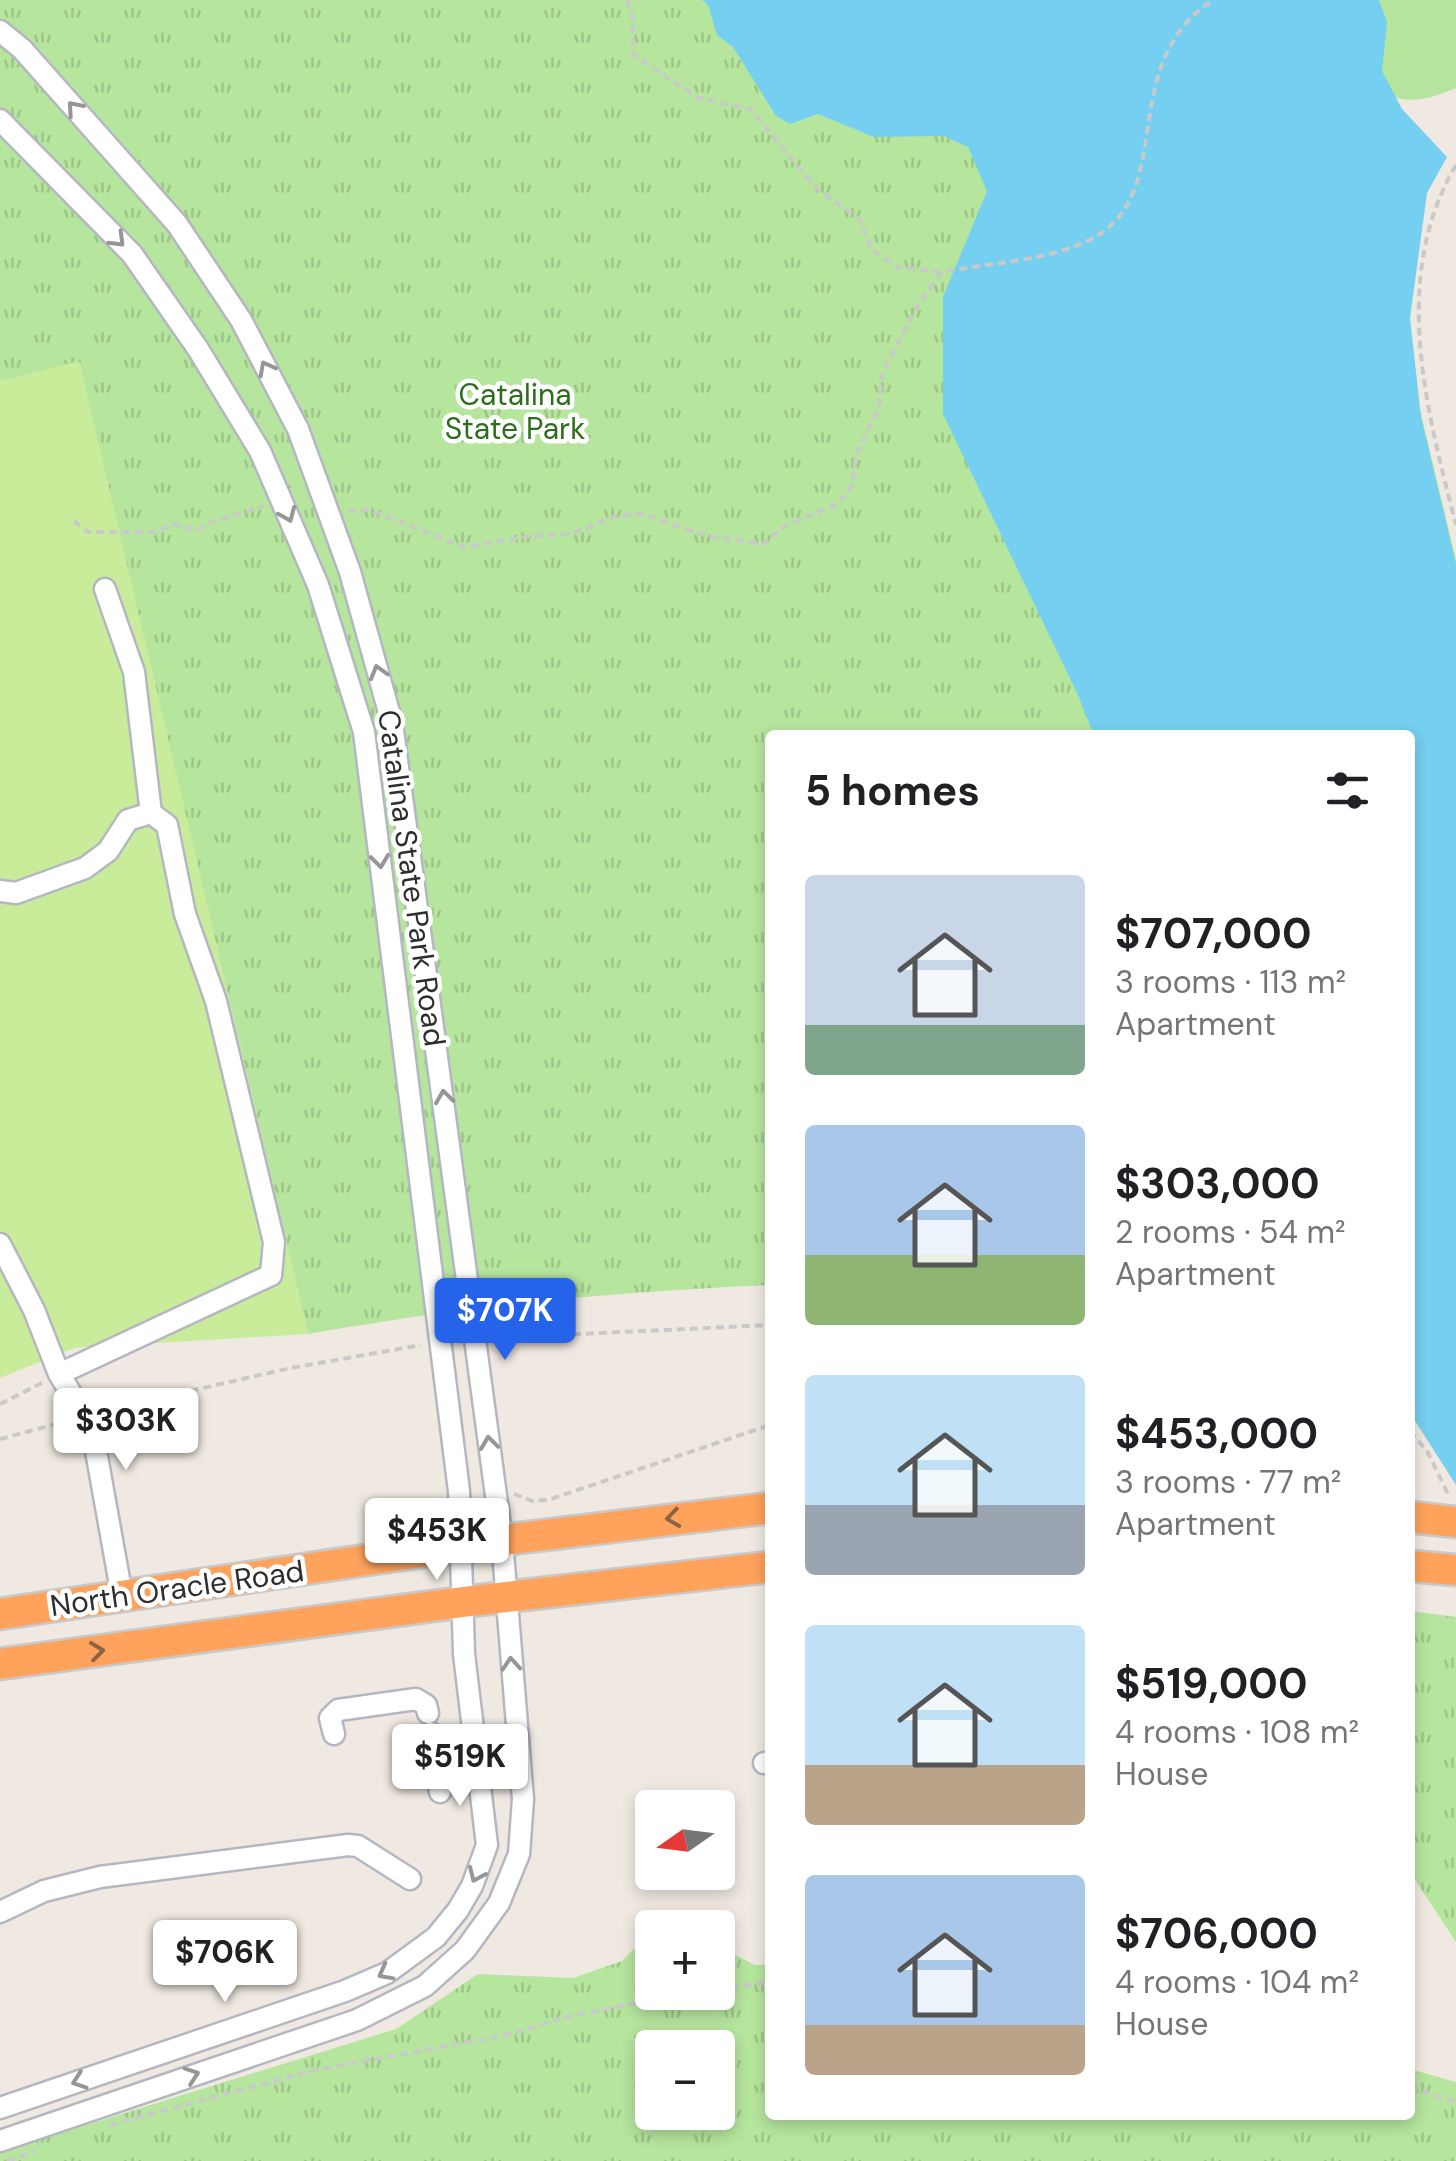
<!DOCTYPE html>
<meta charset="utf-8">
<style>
:root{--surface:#fff;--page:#f2f2f2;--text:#202124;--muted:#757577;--accent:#2563eb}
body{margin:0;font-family:"DM Sans",sans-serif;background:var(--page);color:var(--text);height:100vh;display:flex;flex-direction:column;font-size:38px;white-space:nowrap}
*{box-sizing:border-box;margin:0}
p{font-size:32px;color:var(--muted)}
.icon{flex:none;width:55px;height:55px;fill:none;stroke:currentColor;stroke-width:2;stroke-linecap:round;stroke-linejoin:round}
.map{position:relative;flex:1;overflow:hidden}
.side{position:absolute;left:765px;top:730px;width:650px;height:1390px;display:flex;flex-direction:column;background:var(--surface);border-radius:10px;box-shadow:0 5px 15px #0003}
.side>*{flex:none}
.needle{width:65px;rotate:256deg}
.buttons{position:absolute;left:635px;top:1790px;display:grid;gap:20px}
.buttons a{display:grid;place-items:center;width:100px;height:100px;border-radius:10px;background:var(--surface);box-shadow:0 5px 15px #0003;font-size:50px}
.price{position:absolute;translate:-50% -85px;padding:0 22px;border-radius:10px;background:#fff;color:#222;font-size:32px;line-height:65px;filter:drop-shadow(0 2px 5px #0008)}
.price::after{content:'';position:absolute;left:50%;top:60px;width:30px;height:22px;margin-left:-15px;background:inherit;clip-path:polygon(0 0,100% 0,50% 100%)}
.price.selected{background:var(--accent);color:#fff}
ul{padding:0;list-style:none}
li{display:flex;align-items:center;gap:30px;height:250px;padding:0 40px}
li span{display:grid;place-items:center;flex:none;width:280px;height:200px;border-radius:10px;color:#555}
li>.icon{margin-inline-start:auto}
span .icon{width:120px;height:120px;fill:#fffc;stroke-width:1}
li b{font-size:42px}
h2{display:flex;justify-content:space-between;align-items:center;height:120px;padding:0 40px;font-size:42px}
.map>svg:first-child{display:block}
.grass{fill:#b6e59e}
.park{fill:url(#park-tufts);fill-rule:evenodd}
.pitch{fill:#c9ec9a}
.water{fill:#75cff0}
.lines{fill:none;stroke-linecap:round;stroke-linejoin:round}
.minor-casing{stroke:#b4b7c1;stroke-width:25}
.highway-casing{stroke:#c9c9c9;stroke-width:35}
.path{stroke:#c9c9c9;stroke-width:4;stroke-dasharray:8 5;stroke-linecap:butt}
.minor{stroke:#fff;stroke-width:20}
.highway{stroke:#ffa35c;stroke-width:30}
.oneway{stroke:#969696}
.oneway2{stroke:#8c6343}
.labels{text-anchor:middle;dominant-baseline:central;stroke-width:9;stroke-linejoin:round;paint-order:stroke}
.park-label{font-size:30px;fill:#2c6e1b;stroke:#fff}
.street-label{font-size:30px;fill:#2e2e2e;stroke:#fff}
</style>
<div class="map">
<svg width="1456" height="2161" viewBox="0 0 1456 2161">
<defs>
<pattern id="park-tufts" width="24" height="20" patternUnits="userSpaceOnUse" patternTransform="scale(2.5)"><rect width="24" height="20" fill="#b6e59e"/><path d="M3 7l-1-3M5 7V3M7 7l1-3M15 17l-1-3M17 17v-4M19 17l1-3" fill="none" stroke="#9dc588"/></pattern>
</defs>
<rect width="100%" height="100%" fill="#efe9e1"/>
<path class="grass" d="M 1372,0 L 1456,0 L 1456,88 C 1433,98 1392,112 1377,80 C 1372,68 1373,17 1372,0 Z"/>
<path class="park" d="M 0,0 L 1322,0 L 1456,560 L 1456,1340 L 1410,735 L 770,735 L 770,1285 C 612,1292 464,1306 308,1334 L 79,362 L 0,381 Z
M 1410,1611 L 1456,1617 L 1456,1942 L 1410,1872 Z
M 652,1930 L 652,1992 L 718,1992 L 718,1946 L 755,1965 L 770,1964 L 770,2115 L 1410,2115 L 1410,2069 L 1456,2082 L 1456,2161 L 0,2161 L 0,2153 L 28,2143 L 396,2029 L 478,1974 L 573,1978 L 622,1961 ZM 652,2048 L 718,2048 L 718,2112 L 652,2112 Z"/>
<path class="pitch" d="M 79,361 L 308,1334 L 74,1348 L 0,1378 L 0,381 Z"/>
<path class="water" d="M 702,0 L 1379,0 L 1387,22 L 1382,71 L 1402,109 L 1447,157 L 1427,193 L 1410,318 L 1421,417 L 1456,564 L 1456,1485 L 1410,1413 L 1410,735 L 1094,735 L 1077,693 L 943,414 L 943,297 L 987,191 L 968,147 L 944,136 L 874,137 L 818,114 L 790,124 L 776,116 L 733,47 L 717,35 L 708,5 Z"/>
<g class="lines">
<g class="minor-casing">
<path id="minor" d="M 0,31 L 22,49 L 177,224 L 241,320 L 298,429 L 350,572 L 392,723 L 502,1540 L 523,1799 L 519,1854 L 499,1903 L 465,1950 L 425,1986 L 357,2020 L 0,2141
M 0,120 L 132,254 L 198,349 L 260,451 L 318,585 L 364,732 L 459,1491 L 464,1654 L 487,1845 L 472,1886 L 458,1910 L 436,1937 L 387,1973 L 345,1991 L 0,2108
M 105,589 L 134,672 L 151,813
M 0,891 L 16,893 L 85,868 L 108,851 L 128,820 L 151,813 L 167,825 L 185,914 L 216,1001 L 274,1242 L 271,1275 L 59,1374
M 0,1244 L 34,1310 L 59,1374 L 77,1403 L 96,1451 L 122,1596
M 431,1733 L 440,1792
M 334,1734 L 330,1718 L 338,1710 L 416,1699 L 426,1705 L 428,1713
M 764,1763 L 770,1762
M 0,1912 L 44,1891 L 100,1877 L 348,1845 L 358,1846 L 410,1879"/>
</g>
<g class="highway-casing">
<path id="highway" d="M 1410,1517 L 1456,1522
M 1410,1566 L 1456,1570
M 0,1614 L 502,1540 L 770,1508
M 0,1664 L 463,1602 L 770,1567"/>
</g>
<path class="path" d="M 627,0 L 632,14 L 634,55 L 698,98 L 750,109 L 815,187 L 859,219 L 872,250 L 897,267 L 942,272
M 1456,165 C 1390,277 1426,408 1456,525
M 348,511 L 370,510 L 464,547 L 531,536 L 571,534 L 616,516 L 642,514 L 708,536 L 763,544 L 786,525 L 838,504 L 852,485 L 856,456 L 879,407 L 882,374 L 919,303 L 942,272 C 989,263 1060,260 1100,234 C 1175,184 1117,63 1213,0
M 74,521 L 88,532 L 156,532 L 173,524 L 197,530 L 214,521 L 264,506
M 495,1338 L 770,1325
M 0,1404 L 42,1383
M 102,1411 L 291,1368 L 421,1345
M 1410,1431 L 1427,1451 L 1449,1496
M 0,1439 L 64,1422
M 514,1494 L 532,1501 L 548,1500 L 770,1425
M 718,1989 L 770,1982
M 1410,2087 L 1456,2102
M 110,2125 L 315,2070 L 502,2036 L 578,2014 L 697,1992
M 7,2161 L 35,2151"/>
<use href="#minor" class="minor"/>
<use href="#highway" class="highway"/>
</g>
<defs><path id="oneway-chevron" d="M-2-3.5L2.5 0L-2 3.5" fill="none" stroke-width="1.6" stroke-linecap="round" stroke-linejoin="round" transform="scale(2.5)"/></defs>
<g class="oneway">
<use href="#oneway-chevron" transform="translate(74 108) rotate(-131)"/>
<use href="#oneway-chevron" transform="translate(118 240) rotate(45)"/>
<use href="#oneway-chevron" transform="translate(266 368) rotate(-118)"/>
<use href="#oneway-chevron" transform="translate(288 515) rotate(67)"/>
<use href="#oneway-chevron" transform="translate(378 672) rotate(-106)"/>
<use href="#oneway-chevron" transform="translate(380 861) rotate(83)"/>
<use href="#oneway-chevron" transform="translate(444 1097) rotate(-98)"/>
<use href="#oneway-chevron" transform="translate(489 1443) rotate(-97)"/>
<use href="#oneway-chevron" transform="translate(511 1664) rotate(-94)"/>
<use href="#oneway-chevron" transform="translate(476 1875) rotate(114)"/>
<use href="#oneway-chevron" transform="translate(385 1973) rotate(152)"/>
<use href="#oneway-chevron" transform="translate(192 2075) rotate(-19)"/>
<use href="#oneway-chevron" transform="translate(79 2081) rotate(161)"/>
</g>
<g class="oneway2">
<use href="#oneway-chevron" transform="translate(673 1518) rotate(172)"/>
<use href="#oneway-chevron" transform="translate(97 1651) rotate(-7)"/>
</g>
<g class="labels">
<g class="park-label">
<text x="515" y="394">Catalina<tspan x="515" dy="34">State Park</tspan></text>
</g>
<g class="street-label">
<text transform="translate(412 878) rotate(82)">Catalina State Park Road</text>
<text transform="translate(177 1588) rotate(-8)">North Oracle Road</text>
</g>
</g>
</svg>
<div class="buttons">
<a><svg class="needle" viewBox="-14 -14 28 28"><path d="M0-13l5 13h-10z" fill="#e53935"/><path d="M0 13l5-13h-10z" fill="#757577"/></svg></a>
<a>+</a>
<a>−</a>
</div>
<b class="price selected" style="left:505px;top:1363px">$707K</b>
<b class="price" style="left:126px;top:1473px">$303K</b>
<b class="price" style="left:437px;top:1583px">$453K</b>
<b class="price" style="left:460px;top:1809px">$519K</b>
<b class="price" style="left:225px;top:2005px">$706K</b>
<section class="side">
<h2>5 homes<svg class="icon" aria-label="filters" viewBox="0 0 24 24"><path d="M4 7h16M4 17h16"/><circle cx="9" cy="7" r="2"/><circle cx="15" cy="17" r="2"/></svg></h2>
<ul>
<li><span style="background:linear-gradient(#c9d6e8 75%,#7fa58c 0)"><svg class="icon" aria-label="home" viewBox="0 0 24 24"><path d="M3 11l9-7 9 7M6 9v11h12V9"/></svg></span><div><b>$707,000</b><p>3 rooms · 113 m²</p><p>Apartment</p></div></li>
<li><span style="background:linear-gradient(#a9c7e8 65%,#8fb573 0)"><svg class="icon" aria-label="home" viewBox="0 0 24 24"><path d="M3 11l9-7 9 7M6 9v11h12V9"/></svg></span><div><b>$303,000</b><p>2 rooms · 54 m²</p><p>Apartment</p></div></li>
<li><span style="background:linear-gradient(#bfe0f5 65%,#9aa5b1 0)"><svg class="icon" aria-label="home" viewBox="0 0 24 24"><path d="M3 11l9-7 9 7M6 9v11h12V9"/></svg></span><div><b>$453,000</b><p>3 rooms · 77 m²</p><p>Apartment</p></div></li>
<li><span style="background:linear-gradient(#bfe0f5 70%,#b9a48a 0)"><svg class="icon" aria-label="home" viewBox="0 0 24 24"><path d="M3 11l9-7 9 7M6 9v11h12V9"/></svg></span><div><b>$519,000</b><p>4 rooms · 108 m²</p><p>House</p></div></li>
<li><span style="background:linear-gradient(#a9c7e8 75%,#b9a48a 0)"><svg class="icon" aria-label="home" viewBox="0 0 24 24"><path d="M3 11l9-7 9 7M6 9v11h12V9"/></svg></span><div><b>$706,000</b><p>4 rooms · 104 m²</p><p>House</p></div></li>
</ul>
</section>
</div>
